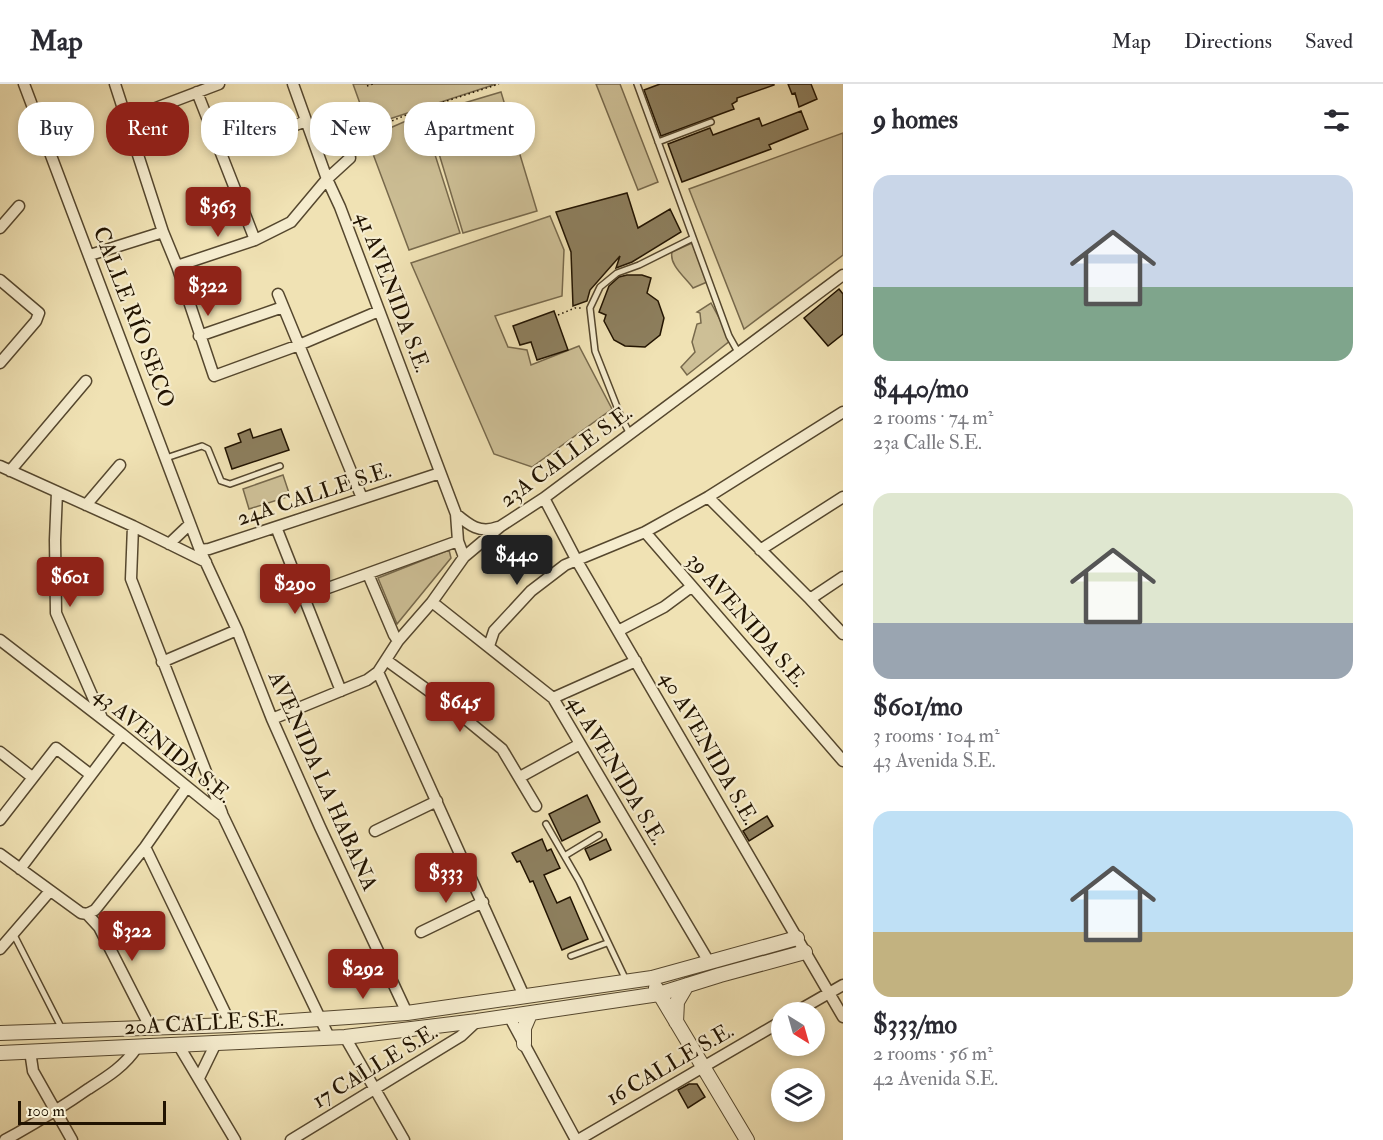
<!DOCTYPE html>
<meta charset="utf-8">
<style>
:root{--surface:#fff;--page:#f7f7f7;--text:#2b2b33;--muted:#7c7c81;--line:#e1e1e2;--accent:#8f2418}
body{margin:0;font-family:"IM FELL Double Pica",serif;background:var(--page);color:var(--text);height:100vh;display:flex;flex-direction:column;font-size:22px;white-space:nowrap}
*{box-sizing:border-box;margin:0}
p{font-size:20px;color:var(--muted)}
.icon{flex:none;width:33px;height:33px;fill:none;stroke:currentColor;stroke-width:2;stroke-linecap:round;stroke-linejoin:round}
.map{position:relative;flex:1;overflow:hidden}
.sheet{display:flex;flex-direction:column;background:var(--surface);width:540px}
.sheet>*{flex:none}
.guide{position:absolute;left:18px;top:18px;width:570px;height:54px;display:flex;gap:12px}
.needle{width:39px;rotate:143deg}
.tools{position:absolute;left:771px;top:918px;display:grid;gap:12px}
.tools a{display:grid;place-items:center;width:54px;height:54px;border-radius:50%;background:var(--surface);box-shadow:0 3px 9px #0003;font-size:30px}
.scale{position:absolute;left:18px;bottom:15px;width:148px;box-sizing:border-box;padding-left:6px;border:3px solid #211301;border-top:0;font-size:16px;line-height:21px;white-space:nowrap;color:#211301;-webkit-text-stroke:4px #f5ecce;paint-order:stroke}
.price{position:absolute;translate:-50% -51px;padding:0 14px;border-radius:6px;background:var(--accent);color:#fff;font-size:20px;line-height:39px;filter:drop-shadow(0 2px 3px #0008)}
.price::after{content:'';position:absolute;left:50%;top:36px;width:18px;height:14px;margin-left:-9px;background:inherit;clip-path:polygon(0 0,100% 0,50% 100%)}
.price.selected{background:#222;color:#fff}
ul{padding:0;list-style:none}
li{display:grid;align-content:center;gap:12px;height:318px;padding:0 30px}
li span{display:grid;place-items:center;height:186px;border-radius:18px;color:#555}
li>.icon{margin-inline-start:auto}
span .icon{width:108px;height:108px;fill:#fffc;stroke-width:1}
li b{font-size:26px}
h2{display:flex;justify-content:space-between;align-items:center;height:72px;padding:0 30px;font-size:26px}
.chip{padding:0 21px;border-radius:24px;background:var(--surface);box-shadow:0 3px 9px #0003;font-size:21px;line-height:54px}
.chip.selected{background:var(--accent);color:#fff}
header{display:flex;align-items:center;gap:36px;box-sizing:border-box;height:84px;padding:0 30px;background:var(--surface);border-bottom:2px solid var(--line)}
header strong{font-size:28px}
nav{display:flex;gap:33px;margin-inline-start:auto;font-size:21px}
main{display:flex;flex:1;min-height:0}
.map>svg:first-child{display:block}
.green{fill:#cdbf96;stroke:#77694c;stroke-width:1.5}
.building{fill:#8d7f5e;stroke:#211301;stroke-width:1.5}
.lines{fill:none;stroke-linecap:round;stroke-linejoin:round}
.service-casing{stroke:#55472e;stroke-width:8}
.minor-casing{stroke:#55472e;stroke-width:13}
.tertiary-casing{stroke:#55472e;stroke-width:16}
.path{stroke:#211301;stroke-width:1.5;stroke-dasharray:1.5 3;stroke-linecap:butt}
.service{stroke:#f5ecce;stroke-width:5}
.minor{stroke:#f5ecce;stroke-width:10}
.tertiary{stroke:#f5ecce;stroke-width:14}
.labels{text-anchor:middle;dominant-baseline:central;stroke-width:4.5;stroke-linejoin:round;paint-order:stroke}
.street-label{font-size:22px;fill:#211301;stroke:#f5ecce}
</style>
<header>
<strong>Map</strong>
<nav><a>Map</a><a>Directions</a><a>Saved</a></nav>
</header>
<main>
<div class="map">
<svg width="843" height="1056" viewBox="0 0 843 1056">
<rect width="100%" height="100%" fill="#f0e2b4"/>
<filter id="stains"><feTurbulence type="fractalNoise" baseFrequency=".00333" numOctaves="4"/><feColorMatrix values="0 0 0 0 .2 0 0 0 0 .09 0 0 0 0 .02 0 0 0 .5 -.17"/></filter>
<radialGradient id="worn" r=".72"><stop offset=".6" stop-color="#630" stop-opacity="0"/><stop offset="1" stop-color="#630" stop-opacity=".3"/></radialGradient>
<path class="green" d="M 353,0 L 496,0 L 368,42 Z
M 596,0 L 620,0 L 658,98 L 638,106 Z
M 501,8 L 537,127 L 463,149 L 427,30 Z
M 422,30 L 460,149 L 409,166 L 367,54 Z
M 843,49 L 843,171 L 744,245 L 689,105 Z
M 550,132 L 564,166 L 562,212 L 495,232 L 508,263 L 527,266 L 531,281 L 579,262 L 612,325 L 532,383 L 494,370 L 411,179 Z
M 692,159 L 707,198 L 693,204 C 685,193 669,181 672,168 Z
M 711,219 L 731,256 L 687,291 L 681,283 L 695,268 L 692,258 L 697,240 L 701,239 L 700,229 L 697,228 Z
M 283,391 L 290,412 L 249,425 L 243,405 Z
M 449,466 L 451,474 L 397,540 L 378,494 Z"/>
<path class="building" d="M 660,0 L 774,0 L 774,1 L 737,14 L 737,17 L 732,20 L 734,25 L 661,52 L 644,6 Z
M 788,0 L 811,0 L 817,15 L 799,23 L 795,9 L 792,10 Z
M 801,27 L 808,45 L 769,61 L 771,65 L 682,98 L 668,60 L 710,44 L 713,51 L 759,34 L 762,42 Z
M 627,109 L 638,144 L 670,125 L 681,148 L 632,178 L 616,184 L 620,172 L 590,206 L 587,217 L 573,222 L 571,168 L 556,128 Z
M 627,191 L 642,191 L 651,194 L 647,209 L 658,217 L 664,234 L 660,251 L 645,263 L 625,262 L 614,256 L 604,237 L 606,231 L 599,228 L 609,202 L 619,193 Z
M 839,205 L 843,210 L 843,250 L 828,262 L 804,234 Z
M 554,227 L 568,266 L 537,276 L 531,258 L 520,261 L 513,242 Z
M 250,345 L 253,354 L 281,345 L 289,366 L 232,385 L 225,364 L 241,358 L 238,350 Z
M 587,711 L 600,738 L 562,757 L 549,730 Z
M 767,732 L 773,742 L 749,757 L 743,747 Z
M 542,755 L 547,767 L 551,765 L 560,784 L 544,791 L 557,819 L 570,813 L 588,855 L 562,866 L 533,797 L 530,798 L 520,777 L 517,778 L 512,769 Z
M 606,755 L 611,766 L 590,776 L 585,765 Z
M 689,1000 L 697,1000 L 705,1013 L 688,1024 L 678,1006 Z"/>
<g class="lines">
<g class="service-casing">
<path id="service" d="M 637,0 L 729,252 L 738,268
M 658,58 L 711,38
M 630,350 L 621,333 L 595,267 L 590,224 L 600,203 L 617,189 L 639,181 L 693,154
M 166,374 L 202,362 L 208,365 L 221,397 L 230,400 L 280,382
M 546,740 L 579,797 L 626,896
M 566,771 L 599,751
M 13,849 L 63,947
M 571,872 L 607,859"/>
</g>
<g class="minor-casing">
<path id="minor" d="M 24,0 L 200,466 L 237,546 L 272,635 L 320,743 L 407,929
M 115,0 L 163,148
M 293,0 L 327,95 L 340,123 L 456,430 L 458,457 L 464,473
M 197,8 L 255,156
M 127,35 L 219,0
M 269,63 L 267,57 L 272,50 L 306,37
M 0,144 L 19,122
M 90,171 L 163,148 L 177,182 L 255,156 L 291,138 L 327,95 L 350,74
M 177,182 L 214,292 L 299,261 L 379,227
M 0,196 L 39,229 L 36,237 L 0,279
M 278,210 L 362,414
M 199,252 L 283,223
M 0,382 L 133,442 L 206,478
M 10,387 L 86,297
M 57,408 L 55,456 L 56,529 L 102,634
M 708,413 L 810,515 L 843,550
M 544,414 L 577,477 L 843,933
M 86,421 L 120,381
M 456,430 C 469,441 480,450 498,443
M 133,442 L 131,495 L 222,729
M 276,443 L 341,607
M 645,448 L 843,677
M 169,460 L 190,440
M 200,466 L 209,465 L 440,389
M 760,466 L 843,413
M 368,490 L 394,551 L 398,557
M 303,513 L 458,457
M 810,515 L 843,493
M 432,518 L 553,614 L 709,878
M 618,547 L 664,523 L 691,503
M 0,556 L 122,650 L 223,732 L 329,953
M 489,562 L 494,547 L 531,507 L 565,481 L 645,448 L 708,413 L 843,328
M 386,576 L 451,623 L 502,665 L 536,722
M 162,578 L 237,546
M 378,588 L 524,912
M 553,614 L 636,577
M 272,635 L 367,596 L 378,588 L 398,557 L 432,518 L 464,473 L 501,442 L 544,414 L 843,191
M 0,668 L 32,693
M 520,693 L 580,660
M 0,736 L 56,664 L 91,691
M 375,747 L 437,717
M 145,763 L 231,941
M 0,770 L 81,829 L 87,830 L 99,843 L 151,945
M 20,785 L 122,650
M 87,830 L 95,826 L 145,763 L 187,703
M 421,848 L 483,818
M 0,865 L 50,807
M 796,928 L 843,901
M 509,932 L 576,1056
M 345,953 L 404,1056
M 179,962 L 235,1056
M 30,967 L 33,987 L 72,1056
M 199,994 L 216,959
M 5,1056 C 34,1040 61,1024 88,1005 C 107,993 125,982 137,963
M 291,1056 L 461,952 L 477,937
M 578,1056 L 782,937"/>
</g>
<g class="tertiary-casing">
<path id="tertiary" d="M 656,904 L 747,1056
M 676,938 L 677,918 L 687,901
M 0,949 L 231,941 L 407,929 L 652,894 L 797,854
M 524,960 L 524,944 L 530,930
M 0,969 L 345,953 L 477,937 L 659,910 L 720,891 L 805,868"/>
</g>
<path class="path" d="M 367,2 L 373,0
M 355,66 L 366,48 L 413,28 L 499,0
M 558,231 L 575,224 L 582,224"/>
<use href="#service" class="service"/>
<use href="#minor" class="minor"/>
<use href="#tertiary" class="tertiary"/>
</g>
<g class="labels">
<g class="street-label">
<text transform="translate(393 208) rotate(69)">41 AVENIDA S.E.</text>
<text transform="translate(134 233) rotate(69)">CALLE RÍO SECO</text>
<text transform="translate(566 372) rotate(-36)">23A CALLE S.E.</text>
<text transform="translate(314 410) rotate(-18)">24A CALLE S.E.</text>
<text transform="translate(747 536) rotate(49)">39 AVENIDA S.E.</text>
<text transform="translate(163 661) rotate(39)">43 AVENIDA S.E.</text>
<text transform="translate(709 664) rotate(60)">40 AVENIDA S.E.</text>
<text transform="translate(617 686) rotate(59)">41 AVENIDA S.E.</text>
<text transform="translate(323 697) rotate(66)">AVENIDA LA HABANA</text>
<text transform="translate(204 939) rotate(-3)">20A CALLE S.E.</text>
<text transform="translate(670 980) rotate(-30)">16 CALLE S.E.</text>
<text transform="translate(375 982) rotate(-31)">17 CALLE S.E.</text>
</g>
</g>
<rect width="100%" height="100%" filter="url(#stains)"/>
<rect width="100%" height="100%" fill="url(#worn)"/>
</svg>
<div class="tools">
<a><svg class="needle" viewBox="-14 -14 28 28"><path d="M0-13l5 13h-10z" fill="#e53935"/><path d="M0 13l5-13h-10z" fill="#7c7c81"/></svg></a>
<a><svg class="icon" aria-label="layers" viewBox="0 0 24 24"><path d="M12 4l9 5-9 5-9-5zM3 14l9 5 9-5"/></svg></a>
</div>
<div class="scale">100 m</div>
<b class="price" style="left:218px;top:154px">$363</b>
<b class="price" style="left:208px;top:233px">$322</b>
<b class="price selected" style="left:517px;top:502px">$440</b>
<b class="price" style="left:70px;top:524px">$601</b>
<b class="price" style="left:295px;top:531px">$290</b>
<b class="price" style="left:460px;top:649px">$645</b>
<b class="price" style="left:446px;top:820px">$333</b>
<b class="price" style="left:132px;top:878px">$322</b>
<b class="price" style="left:363px;top:916px">$292</b>
<div class="guide">
<a class="chip">Buy</a>
<a class="chip selected">Rent</a>
<a class="chip">Filters</a>
<a class="chip">New</a>
<a class="chip">Apartment</a>
</div>
</div>
<section class="sheet">
<h2>9 homes<svg class="icon" aria-label="filters" viewBox="0 0 24 24"><path d="M4 7h16M4 17h16"/><circle cx="9" cy="7" r="2"/><circle cx="15" cy="17" r="2"/></svg></h2>
<ul>
<li><span style="background:linear-gradient(#c9d6e8 60%,#7fa58c 0)"><svg class="icon" aria-label="home" viewBox="0 0 24 24"><path d="M3 11l9-7 9 7M6 9v11h12V9"/></svg></span><div><b>$440/mo</b><p>2 rooms · 74 m²</p><p>23a Calle S.E.</p></div></li>
<li><span style="background:linear-gradient(#dfe7d0 70%,#9aa5b1 0)"><svg class="icon" aria-label="home" viewBox="0 0 24 24"><path d="M3 11l9-7 9 7M6 9v11h12V9"/></svg></span><div><b>$601/mo</b><p>3 rooms · 104 m²</p><p>43 Avenida S.E.</p></div></li>
<li><span style="background:linear-gradient(#bfe0f5 65%,#c2b280 0)"><svg class="icon" aria-label="home" viewBox="0 0 24 24"><path d="M3 11l9-7 9 7M6 9v11h12V9"/></svg></span><div><b>$333/mo</b><p>2 rooms · 56 m²</p><p>42 Avenida S.E.</p></div></li>
</ul>
</section>
</main>
